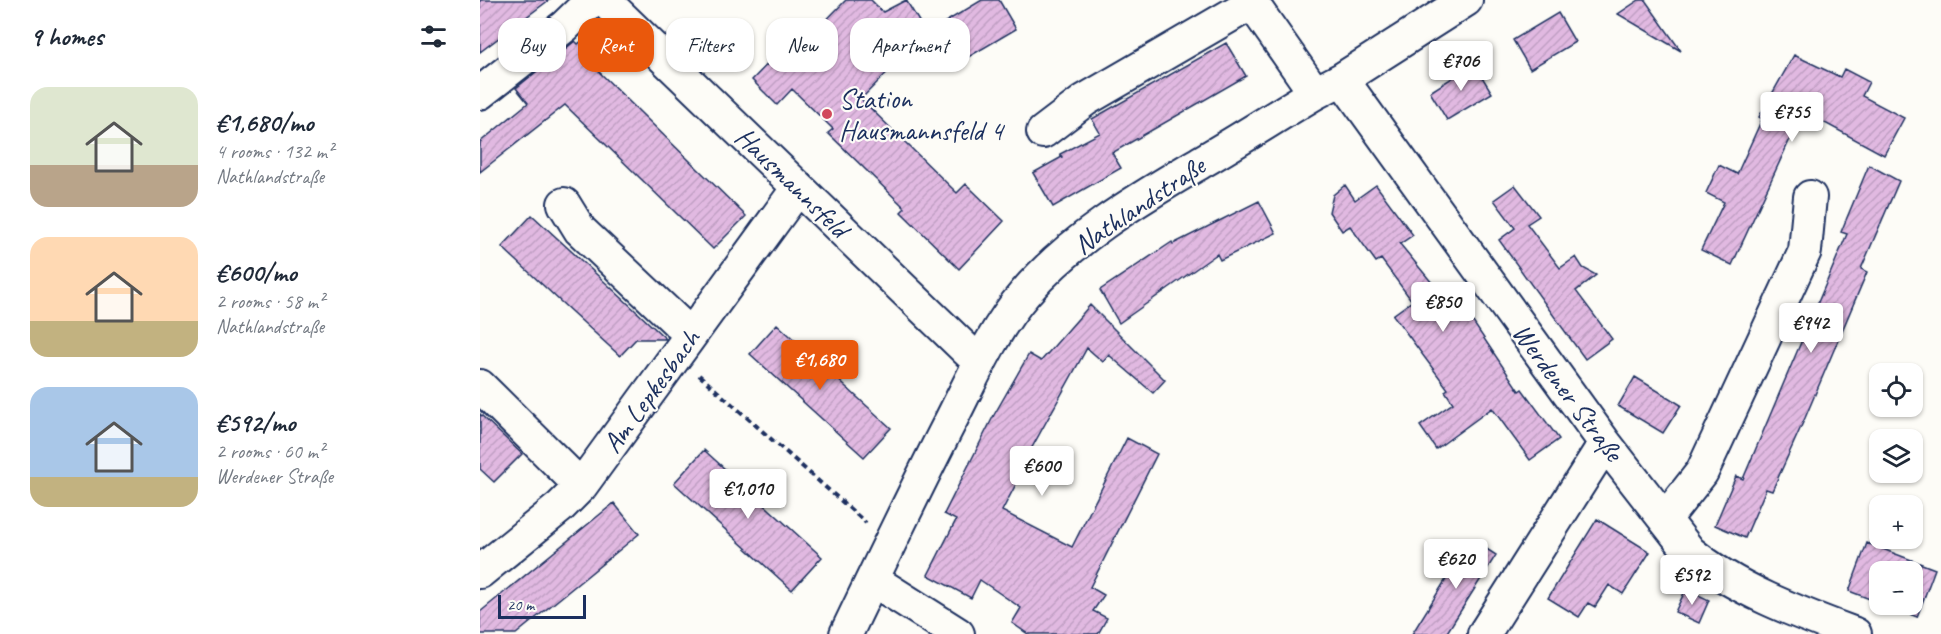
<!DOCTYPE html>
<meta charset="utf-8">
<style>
:root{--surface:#fff;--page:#f2f2f3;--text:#1f2937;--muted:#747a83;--accent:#ea580c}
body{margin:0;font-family:Caveat,sans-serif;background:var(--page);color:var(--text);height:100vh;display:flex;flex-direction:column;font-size:22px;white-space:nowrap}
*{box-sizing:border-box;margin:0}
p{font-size:20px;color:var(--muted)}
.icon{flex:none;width:33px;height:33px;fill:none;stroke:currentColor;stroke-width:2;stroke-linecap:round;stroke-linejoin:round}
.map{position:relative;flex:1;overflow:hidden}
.drawer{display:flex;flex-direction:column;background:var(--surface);width:480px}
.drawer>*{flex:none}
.hud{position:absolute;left:18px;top:18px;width:570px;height:54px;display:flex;gap:12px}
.fabs{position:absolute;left:1389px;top:363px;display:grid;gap:12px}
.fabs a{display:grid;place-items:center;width:54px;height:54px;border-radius:12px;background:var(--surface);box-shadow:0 2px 4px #0004;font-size:30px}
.scale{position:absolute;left:18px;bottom:15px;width:88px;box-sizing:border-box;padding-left:6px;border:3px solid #1b2f5e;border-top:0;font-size:16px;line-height:21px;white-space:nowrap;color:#1b2f5e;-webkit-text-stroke:4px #fdfcf7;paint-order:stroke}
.price{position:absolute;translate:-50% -51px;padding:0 14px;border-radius:6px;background:#fff;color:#222;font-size:20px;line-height:39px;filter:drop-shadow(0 2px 3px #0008)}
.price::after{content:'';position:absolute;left:50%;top:36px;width:18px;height:14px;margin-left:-9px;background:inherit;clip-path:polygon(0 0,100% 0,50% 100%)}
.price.current{background:var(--accent);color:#fff}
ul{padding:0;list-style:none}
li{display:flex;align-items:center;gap:18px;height:150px;padding:0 30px}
li span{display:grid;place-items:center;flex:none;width:168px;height:120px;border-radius:18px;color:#555}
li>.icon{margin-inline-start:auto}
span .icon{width:72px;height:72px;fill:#fffc;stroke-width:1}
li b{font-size:26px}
h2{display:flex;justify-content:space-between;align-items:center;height:72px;padding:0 30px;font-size:26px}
.tag{padding:0 21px;border-radius:18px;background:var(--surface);box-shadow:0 2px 4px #0004;font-size:21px;line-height:54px}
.tag.current{background:var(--accent);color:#fff}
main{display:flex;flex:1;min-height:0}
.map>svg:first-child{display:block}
.building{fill:url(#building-hatch);stroke:#1b2f5e;stroke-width:1.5}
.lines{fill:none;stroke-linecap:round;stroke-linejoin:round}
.minor-casing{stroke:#1b2f5e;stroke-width:36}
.path{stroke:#1b2f5e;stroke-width:4;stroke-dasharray:6 4.5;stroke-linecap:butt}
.minor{stroke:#fdfcf7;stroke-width:32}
.poi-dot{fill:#d1495b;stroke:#fdfcf7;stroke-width:2}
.labels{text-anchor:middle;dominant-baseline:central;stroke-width:4.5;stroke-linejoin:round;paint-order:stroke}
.poi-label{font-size:28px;fill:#1b2f5e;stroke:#fdfcf7;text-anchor:start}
.street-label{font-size:28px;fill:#1b2f5e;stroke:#fdfcf7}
</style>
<main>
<section class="drawer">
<h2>9 homes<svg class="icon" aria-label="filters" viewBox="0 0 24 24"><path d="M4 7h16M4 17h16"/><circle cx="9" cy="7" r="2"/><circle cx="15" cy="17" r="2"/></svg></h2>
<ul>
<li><span style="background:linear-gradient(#dfe7d0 65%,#b9a48a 0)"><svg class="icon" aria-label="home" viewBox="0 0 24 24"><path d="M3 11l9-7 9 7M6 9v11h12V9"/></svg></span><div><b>€1,680/mo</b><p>4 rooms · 132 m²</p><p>Nathlandstraße</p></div></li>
<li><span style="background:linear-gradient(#ffd9b3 70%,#c2b280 0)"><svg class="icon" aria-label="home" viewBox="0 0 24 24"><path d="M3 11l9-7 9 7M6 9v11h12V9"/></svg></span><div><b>€600/mo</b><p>2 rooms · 58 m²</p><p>Nathlandstraße</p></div></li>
<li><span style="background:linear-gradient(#a9c7e8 75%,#c2b280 0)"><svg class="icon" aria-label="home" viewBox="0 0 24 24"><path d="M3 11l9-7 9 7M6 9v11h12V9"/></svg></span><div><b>€592/mo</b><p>2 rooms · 60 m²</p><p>Werdener Straße</p></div></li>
</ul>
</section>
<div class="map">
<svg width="1461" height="634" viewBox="0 0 1461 634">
<defs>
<pattern id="building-hatch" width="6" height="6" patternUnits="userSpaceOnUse" patternTransform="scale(1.5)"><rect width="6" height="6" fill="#e1b9e1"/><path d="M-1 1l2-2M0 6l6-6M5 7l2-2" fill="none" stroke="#c09fc3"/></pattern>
</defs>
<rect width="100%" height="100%" fill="#fdfcf7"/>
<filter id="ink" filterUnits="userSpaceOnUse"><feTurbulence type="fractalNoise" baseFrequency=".0167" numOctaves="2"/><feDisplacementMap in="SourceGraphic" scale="12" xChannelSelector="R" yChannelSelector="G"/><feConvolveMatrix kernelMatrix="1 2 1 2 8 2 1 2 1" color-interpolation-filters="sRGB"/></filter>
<g filter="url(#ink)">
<path class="building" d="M 0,0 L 69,0 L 0,52 Z
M 366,0 L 391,0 L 403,12 L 426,0 L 446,33 L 381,99 L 477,193 L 486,184 L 524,221 L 479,269 L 421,212 L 425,208 L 348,133 L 353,129 L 312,89 L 297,105 L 272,80 L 299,52 L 307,60 Z
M 502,0 L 519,0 L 536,29 L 468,69 L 447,33 Z
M 1159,0 L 1165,0 L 1201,51 L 1138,14 Z
M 1078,13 L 1095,42 L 1050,69 L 1033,40 Z
M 104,39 L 120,57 L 112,65 L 266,216 L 233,249 L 85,105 L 0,172 L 0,142 L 48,103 L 36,88 L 95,41 L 98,44 Z
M 746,43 L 766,76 L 632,153 L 641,168 L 573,207 L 553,173 L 582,157 L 580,154 L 620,133 L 612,119 Z
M 1314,55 L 1360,77 L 1364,69 L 1389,82 L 1382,96 L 1424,118 L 1404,155 L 1323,111 L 1252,265 L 1221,250 L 1244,202 L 1226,193 L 1239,165 L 1257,174 L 1282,119 L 1279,117 Z
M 994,64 L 1012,93 L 967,120 L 950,92 Z
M 1389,165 L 1419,181 L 1381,269 L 1387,272 L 1325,418 L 1292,491 L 1286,489 L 1265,538 L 1235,525 L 1256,476 L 1263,479 L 1305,380 L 1367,234 L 1361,232 Z
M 865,185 L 875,200 L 896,185 L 933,235 L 920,244 L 962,295 L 971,289 L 1039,391 L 1042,389 L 1079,439 L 1050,460 L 1012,408 L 956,449 L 940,426 L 973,403 L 965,391 L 968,389 L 913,315 L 932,301 L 901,259 L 896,262 L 870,226 L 862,231 L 849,212 L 853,195 Z
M 1035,185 L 1059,216 L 1047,224 L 1080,268 L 1096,257 L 1103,268 L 1116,275 L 1096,291 L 1132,339 L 1105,359 L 1019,240 L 1035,228 L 1014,200 Z
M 779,201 L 796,233 L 740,260 L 737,254 L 639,323 L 620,290 L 692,242 L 693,244 Z
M 52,215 L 128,285 L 186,339 L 156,339 L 140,356 L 81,302 L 22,247 Z
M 610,305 L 685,380 L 673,393 L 629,355 L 623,362 L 607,348 L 544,462 L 547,463 L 522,511 L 592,547 L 647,438 L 677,454 L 610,587 L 624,595 L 613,611 L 627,618 L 618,634 L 548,634 L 532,623 L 541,608 L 500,580 L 491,598 L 448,575 L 476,520 L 464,514 L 514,415 L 549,354 L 561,361 Z
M 297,324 L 411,428 L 384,457 L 270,354 Z
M 1155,377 L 1201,405 L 1183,433 L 1138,406 Z
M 0,414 L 42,454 L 14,482 L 0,469 Z
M 224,450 L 342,557 L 312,590 L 194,483 Z
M 134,503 L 159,534 L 36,634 L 0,634 L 0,612 Z
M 1117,519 L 1170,552 L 1143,594 L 1129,585 L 1115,607 L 1108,603 L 1099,617 L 1068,598 Z
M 991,539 L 1016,555 L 966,634 L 932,634 Z
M 1387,543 L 1455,569 L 1437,617 L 1405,604 L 1432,604 L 1432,572 L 1400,572 L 1400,603 L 1369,591 Z
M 1206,589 L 1229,600 L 1219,623 L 1195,612 Z"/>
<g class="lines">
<g class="minor-casing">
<path id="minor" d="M 124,0 L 500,363
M 770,0 L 835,93
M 862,79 L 1125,443 L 1210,552 C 1256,590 1319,613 1375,634
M 0,93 L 85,26 L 112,0
M 563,132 L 605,100 L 772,3
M 84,204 L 100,230 L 211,335
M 0,386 L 101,486
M 1185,519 L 1222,472 L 1325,251 L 1330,197
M 0,572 L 80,507 L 101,486 L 318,188
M 393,580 L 478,634
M 366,634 C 400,563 434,492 470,422 C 492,379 513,330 545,293 C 594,236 659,199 723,161 C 761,139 798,115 835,93 L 862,79 L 986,0
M 1004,634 L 1125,443"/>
</g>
<path class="path" d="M 219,375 L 386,523"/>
<use href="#minor" class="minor"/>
</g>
</g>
<circle class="poi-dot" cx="347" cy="114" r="6"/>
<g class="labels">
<g class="poi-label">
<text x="359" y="98">Station<tspan x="359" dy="32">Hausmannsfeld 4</tspan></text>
</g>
<g class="street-label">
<text transform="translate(312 182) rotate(44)">Hausmannsfeld</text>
<text transform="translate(659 205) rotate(-34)">Nathlandstraße</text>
<text transform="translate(171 391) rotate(-54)">Am Lepkesbach</text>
<text transform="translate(1088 392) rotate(53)">Werdener Straße</text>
</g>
</g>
</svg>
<div class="fabs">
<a><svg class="icon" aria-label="locate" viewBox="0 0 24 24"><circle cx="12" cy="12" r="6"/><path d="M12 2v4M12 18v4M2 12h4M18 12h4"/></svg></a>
<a><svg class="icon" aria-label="layers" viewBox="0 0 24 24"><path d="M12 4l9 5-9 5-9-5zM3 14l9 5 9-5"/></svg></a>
<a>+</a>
<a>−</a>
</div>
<div class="scale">20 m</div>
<b class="price" style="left:981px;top:92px">€706</b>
<b class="price" style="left:1312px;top:143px">€755</b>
<b class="price" style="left:963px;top:333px">€850</b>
<b class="price" style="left:1331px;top:354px">€942</b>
<b class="price current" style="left:340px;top:391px">€1,680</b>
<b class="price" style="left:562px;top:497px">€600</b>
<b class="price" style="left:268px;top:520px">€1,010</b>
<b class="price" style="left:976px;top:590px">€620</b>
<b class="price" style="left:1212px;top:606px">€592</b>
<div class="hud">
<a class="tag">Buy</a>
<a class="tag current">Rent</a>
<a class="tag">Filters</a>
<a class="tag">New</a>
<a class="tag">Apartment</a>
</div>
</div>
</main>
